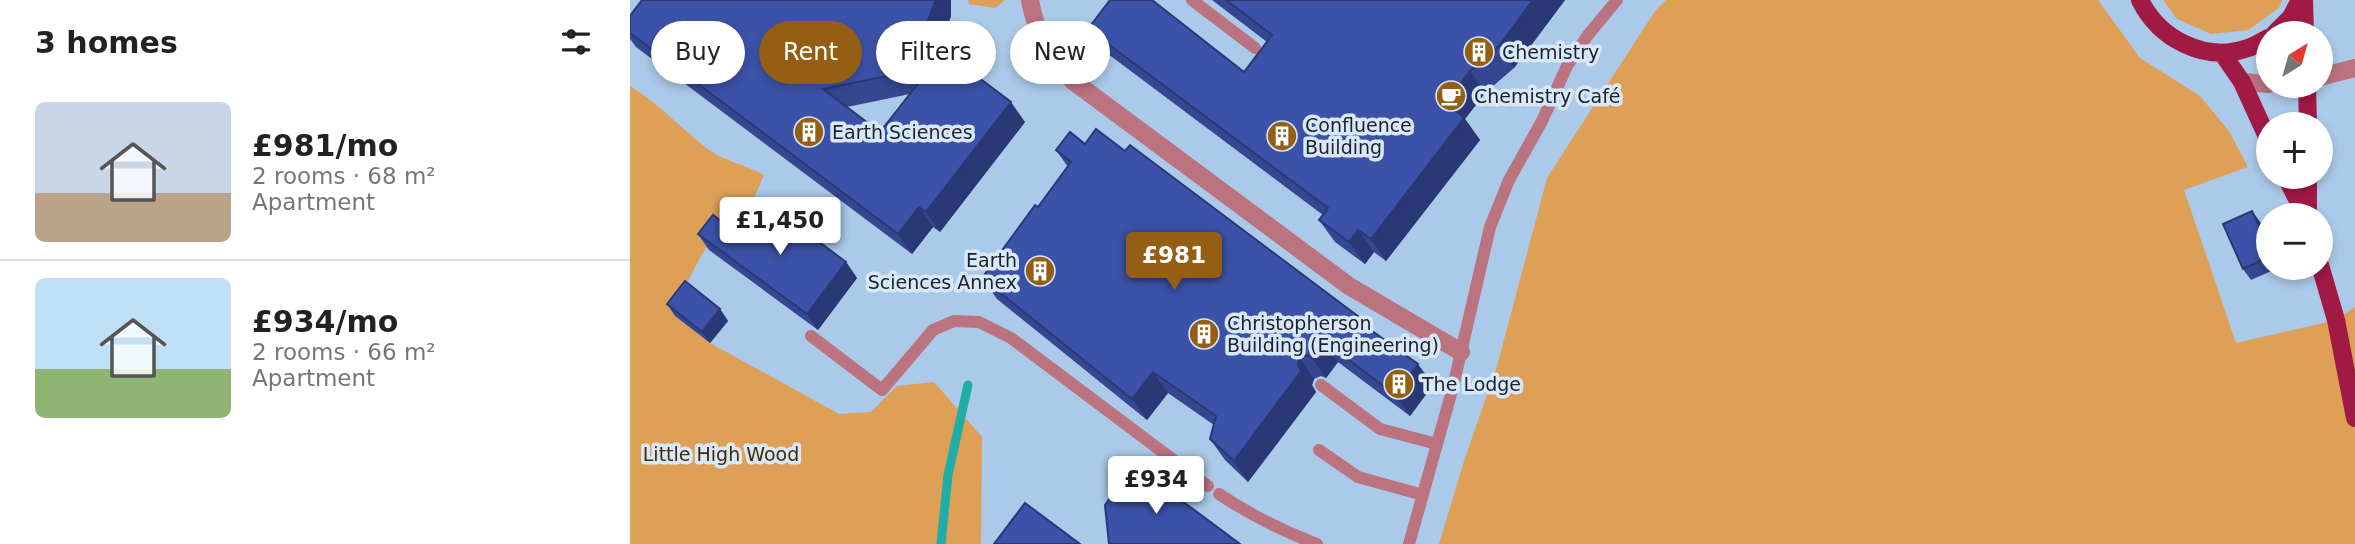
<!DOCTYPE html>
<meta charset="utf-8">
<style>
:root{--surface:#fff;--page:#f2f2f2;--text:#222;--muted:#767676;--line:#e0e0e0;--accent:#945f14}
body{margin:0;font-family:"DejaVu Sans",sans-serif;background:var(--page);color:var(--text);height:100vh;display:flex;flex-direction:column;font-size:26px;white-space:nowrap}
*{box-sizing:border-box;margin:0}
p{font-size:23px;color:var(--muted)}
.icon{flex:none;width:38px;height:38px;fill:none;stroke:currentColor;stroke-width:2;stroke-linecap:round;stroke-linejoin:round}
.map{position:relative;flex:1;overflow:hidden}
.side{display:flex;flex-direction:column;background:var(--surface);width:630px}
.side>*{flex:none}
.hud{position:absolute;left:21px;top:21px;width:665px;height:63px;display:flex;gap:14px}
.needle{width:46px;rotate:37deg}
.buttons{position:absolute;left:1626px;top:21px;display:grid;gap:14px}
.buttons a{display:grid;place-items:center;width:77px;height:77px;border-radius:50%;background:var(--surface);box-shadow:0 4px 10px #0003;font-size:35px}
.price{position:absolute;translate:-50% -60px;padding:0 16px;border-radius:7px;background:#fff;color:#222;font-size:23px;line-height:46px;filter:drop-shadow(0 2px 4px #0008)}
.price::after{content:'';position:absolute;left:50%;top:42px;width:21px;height:16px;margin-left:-10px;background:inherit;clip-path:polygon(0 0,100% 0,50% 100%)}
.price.current{background:var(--accent);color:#fff}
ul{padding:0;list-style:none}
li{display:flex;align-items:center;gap:21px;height:175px;padding:0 35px}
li+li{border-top:2px solid var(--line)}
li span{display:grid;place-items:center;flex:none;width:196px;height:140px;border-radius:10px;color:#555}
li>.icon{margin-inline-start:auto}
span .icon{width:84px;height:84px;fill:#fffc;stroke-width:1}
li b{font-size:30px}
h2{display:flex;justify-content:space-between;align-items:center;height:84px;padding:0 35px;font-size:30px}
.pill{padding:0 24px;border-radius:32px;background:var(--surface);box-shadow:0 4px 10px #0003;font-size:24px;line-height:63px}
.pill.current{background:var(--accent);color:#fff}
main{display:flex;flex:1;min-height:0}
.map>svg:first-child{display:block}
.green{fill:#dda056}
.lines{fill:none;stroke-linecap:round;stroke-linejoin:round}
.stream{stroke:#1fada6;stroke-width:9}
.service{stroke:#ba737f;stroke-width:12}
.pedestrian{stroke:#ba737f;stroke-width:18}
.minor{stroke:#ba737f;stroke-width:18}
.primary{stroke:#a11945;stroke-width:18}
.wall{fill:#344790;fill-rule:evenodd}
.shaded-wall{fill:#2a3976}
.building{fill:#3c52a8;stroke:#2a3976;stroke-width:2;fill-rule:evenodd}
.labels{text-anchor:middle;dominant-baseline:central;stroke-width:7;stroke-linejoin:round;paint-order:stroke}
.poi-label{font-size:19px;fill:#18232f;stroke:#d9e8f8;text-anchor:start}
.park-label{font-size:19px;fill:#462900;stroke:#d9e8f8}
</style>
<main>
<section class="side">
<h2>3 homes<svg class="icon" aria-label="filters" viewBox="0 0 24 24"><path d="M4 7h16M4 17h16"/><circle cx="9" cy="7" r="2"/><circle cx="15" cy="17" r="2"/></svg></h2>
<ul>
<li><span style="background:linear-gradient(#c9d6e8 65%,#b9a48a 0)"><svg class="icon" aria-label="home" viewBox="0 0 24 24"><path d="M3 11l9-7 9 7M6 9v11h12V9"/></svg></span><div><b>£981/mo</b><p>2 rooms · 68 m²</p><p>Apartment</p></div></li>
<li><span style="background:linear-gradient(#bfe0f5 65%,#8fb573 0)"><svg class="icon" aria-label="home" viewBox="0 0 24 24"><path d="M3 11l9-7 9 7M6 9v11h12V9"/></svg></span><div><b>£934/mo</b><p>2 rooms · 66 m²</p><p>Apartment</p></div></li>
</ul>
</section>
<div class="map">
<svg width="1725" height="544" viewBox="0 0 1725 544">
<rect width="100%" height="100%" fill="#abc9e8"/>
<path class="green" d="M 338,0 L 375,0 L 365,8 L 339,4 Z
M 1036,0 L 1468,0 L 1510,58 L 1570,96 L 1599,131 L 1618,167 L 1554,190 L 1606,343 L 1706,320 L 1725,307 L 1725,544 L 809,544 L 835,458 L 867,366 L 917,178 L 1025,11 Z
M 1533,0 L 1652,0 L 1649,8 L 1618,30 L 1581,34 L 1547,19 Z
M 0,86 C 29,104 52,129 79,150 C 94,161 117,165 134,175 L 118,212 L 75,249 L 54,288 L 45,316 L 80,343 L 209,414 L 241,412 L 267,386 L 304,382 L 352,437 L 351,544 L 0,544 Z"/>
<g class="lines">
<path class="stream" d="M 311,544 L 318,475 L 338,385"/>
<path class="service" d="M 562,0 L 625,48
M 181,336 L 252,390 L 303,330 L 324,321 L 349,322 L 381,338 L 578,486
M 691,385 L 750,429 L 807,444
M 689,450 L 728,477 L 793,495
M 589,494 C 622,516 650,530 687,544
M 779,544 L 823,387 L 860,227 L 879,180 L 912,121 L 937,66 L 958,35 L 987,0"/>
<path class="pedestrian" d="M 400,0 C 406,36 421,55 443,81 L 719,286 L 831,352"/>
<path class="minor" d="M 1690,77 L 1725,68
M 1612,82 L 1638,84"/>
<path class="primary" d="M 1510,0 C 1529,39 1575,63 1618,48 C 1625,46 1632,41 1638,38
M 1674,0 L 1675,33
M 1645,33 L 1661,17 L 1670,0
M 1592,53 L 1612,82 L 1638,139
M 1677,86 L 1678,124
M 1656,177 L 1675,215
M 1678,177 L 1678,215
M 1690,265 L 1706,320 L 1725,418"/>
</g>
<path class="wall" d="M 12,0 L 321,0 L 321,16 L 309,48 L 395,122 L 310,232 L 303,227 L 282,254 L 6,47 L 0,39 L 0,16 ZM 280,94 L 250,132 L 217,107 Z
M 582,0 L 935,0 L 884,68 L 855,93 L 835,119 L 850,140 L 756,261 L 744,252 L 735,264 L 705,242 L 689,220 L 693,215 L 474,51 L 458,29 L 614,72 L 637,42 Z
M 455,144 L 495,151 L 729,317 L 735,325 L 803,385 L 780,416 L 708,362 L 696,378 L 691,376 L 684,379 L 682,385 L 686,392 L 618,482 L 595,460 L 580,439 L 584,425 L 538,393 L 517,420 L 367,299 L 352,278 L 408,207 L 438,167 L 426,150 Z
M 1622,211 L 1630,222 L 1638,239 L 1638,268 L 1648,268 L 1621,280 L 1613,269 Z
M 68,234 L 116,240 L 216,262 L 227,278 L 188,330 L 79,250 Z
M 37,304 L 90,309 L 98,321 L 80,343 L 45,316 Z"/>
<path class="shaded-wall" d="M 306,0 L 321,0 L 321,16 L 306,55 L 292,35 Z
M 903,0 L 935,0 L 884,68 L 869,46 Z
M 840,71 L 855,93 L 835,119 L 850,140 L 756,261 L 741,239 L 816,102 Z
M 381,102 L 395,122 L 310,232 L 296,212 Z
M 289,207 L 303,227 L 282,254 L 268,234 Z
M 1622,211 L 1630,222 L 1638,239 L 1638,245 Z
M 728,230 L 744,252 L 735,264 L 719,242 Z
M 216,262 L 227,278 L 188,330 L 177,314 Z
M 90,309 L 98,321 L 80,343 L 72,332 Z
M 694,341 L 708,362 L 696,378 L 681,357 Z
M 670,358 L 684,379 L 682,385 L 686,392 L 618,482 L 604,461 L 668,364 Z
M 788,364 L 803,385 L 780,416 L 765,395 Z
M 523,372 L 538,393 L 517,420 L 502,399 Z"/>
<path class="building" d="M 12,0 L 306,0 L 292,35 L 381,102 L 296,212 L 289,207 L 268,234 L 0,33 L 0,16 ZM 301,67 L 250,132 L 193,89 Z
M 480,0 L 522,0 L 614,72 L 642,35 L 596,0 L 903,0 L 869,46 L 840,71 L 816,102 L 834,118 L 741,239 L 728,230 L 719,242 L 689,220 L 698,208 L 458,29 Z
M 466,129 L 495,151 L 500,145 L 729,317 L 727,320 L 788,364 L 765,395 L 694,341 L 681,357 L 677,355 L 670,358 L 668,364 L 671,371 L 604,461 L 580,439 L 586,416 L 523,372 L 502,399 L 352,278 L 405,205 L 408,207 L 441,162 L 426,150 L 440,132 L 455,144 Z
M 141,206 L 216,262 L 177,314 L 68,234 L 83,215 L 116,240 Z
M 1622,211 L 1638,245 L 1638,257 L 1613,269 L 1593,224 Z
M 55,281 L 90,309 L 72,332 L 37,304 Z
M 503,466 L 559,506 L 610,544 L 479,544 L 475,505 Z
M 395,503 L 450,544 L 364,544 Z"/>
<defs>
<g id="building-disc" transform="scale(1.575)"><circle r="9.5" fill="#945f14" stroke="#d9e8f8"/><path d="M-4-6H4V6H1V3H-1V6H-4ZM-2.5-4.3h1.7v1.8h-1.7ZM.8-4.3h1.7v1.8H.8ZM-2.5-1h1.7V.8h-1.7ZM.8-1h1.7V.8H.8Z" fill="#fff"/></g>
<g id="cafe-disc" transform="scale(1.575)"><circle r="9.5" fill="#945f14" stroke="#d9e8f8"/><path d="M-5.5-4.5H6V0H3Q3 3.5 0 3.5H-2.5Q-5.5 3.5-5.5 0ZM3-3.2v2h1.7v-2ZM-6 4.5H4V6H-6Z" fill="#fff"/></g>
</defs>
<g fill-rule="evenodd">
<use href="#building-disc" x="849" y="52"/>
<use href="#cafe-disc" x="821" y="96"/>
<use href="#building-disc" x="179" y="132"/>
<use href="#building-disc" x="652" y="136"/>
<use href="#building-disc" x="410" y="271"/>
<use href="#building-disc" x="574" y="334"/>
<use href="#building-disc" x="769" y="384"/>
</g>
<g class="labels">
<g class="poi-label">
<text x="872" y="52">Chemistry</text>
<text x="844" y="96">Chemistry Café</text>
<text x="675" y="125">Confluence<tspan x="675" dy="22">Building</tspan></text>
<text x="202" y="132">Earth Sciences</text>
<text x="387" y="260" text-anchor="end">Earth<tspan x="387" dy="22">Sciences Annex</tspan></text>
<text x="597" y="323">Christopherson<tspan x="597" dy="22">Building (Engineering)</tspan></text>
<text x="792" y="384">The Lodge</text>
</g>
<g class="park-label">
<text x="91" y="454">Little High Wood</text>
</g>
</g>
</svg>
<div class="buttons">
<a><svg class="needle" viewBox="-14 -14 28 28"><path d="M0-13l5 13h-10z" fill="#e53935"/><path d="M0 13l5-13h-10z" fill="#767676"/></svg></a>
<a>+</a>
<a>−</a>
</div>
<b class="price" style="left:150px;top:257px">£1,450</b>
<b class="price current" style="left:544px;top:292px">£981</b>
<b class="price" style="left:526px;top:516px">£934</b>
<div class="hud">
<a class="pill">Buy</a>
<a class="pill current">Rent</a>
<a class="pill">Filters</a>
<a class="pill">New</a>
</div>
</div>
</main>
